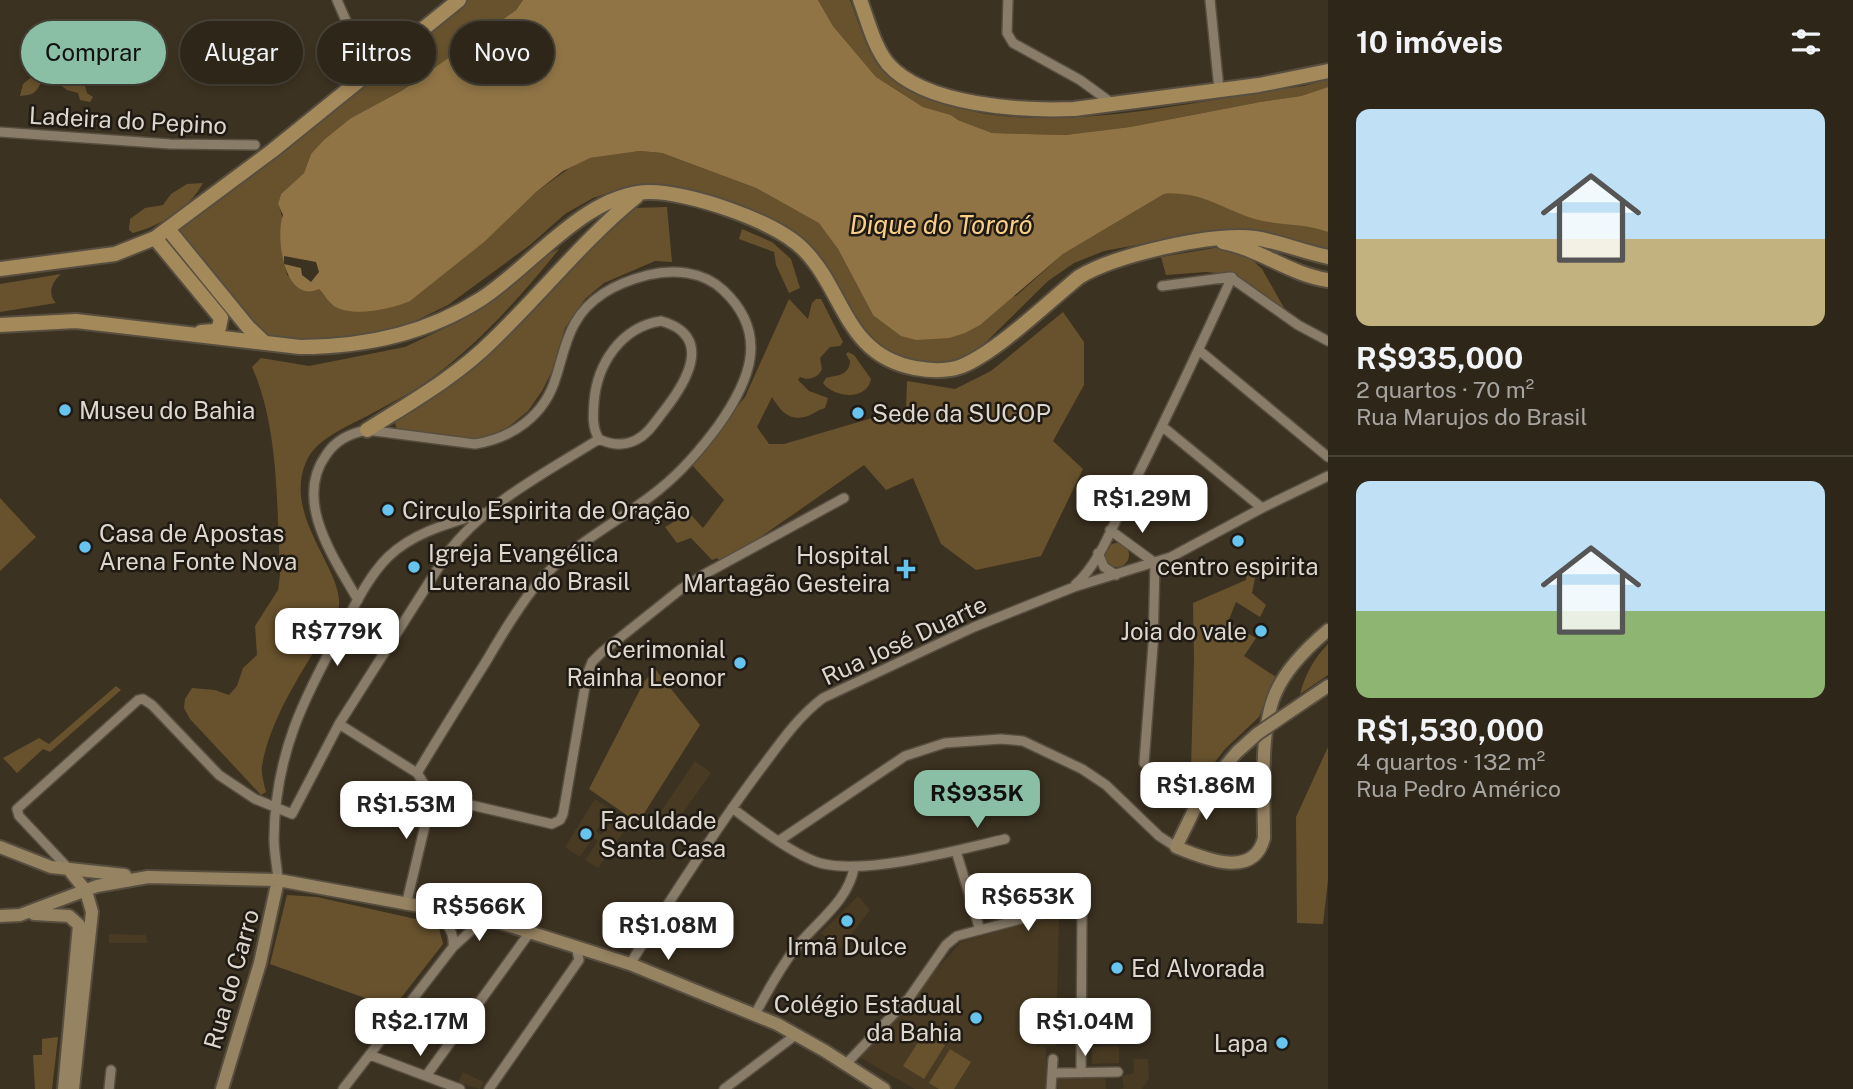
<!DOCTYPE html>
<html lang="pt">
<meta charset="utf-8">
<style>
:root{--surface:#2d2619;--page:#352e22;--text:#f1f3f6;--muted:#a7a5a2;--line:#484338;--accent:#8abfa5}
body{margin:0;font-family:"Public Sans",sans-serif;background:var(--page);color:var(--text);height:100vh;display:flex;flex-direction:column;font-size:26px;white-space:nowrap}
*{box-sizing:border-box;margin:0}
p{font-size:23px;color:var(--muted)}
.icon{flex:none;width:38px;height:38px;fill:none;stroke:currentColor;stroke-width:2;stroke-linecap:round;stroke-linejoin:round}
.map{position:relative;flex:1;overflow:hidden}
.details{display:flex;flex-direction:column;background:var(--surface);width:525px}
.details>*{flex:none}
.hud{position:absolute;left:21px;top:21px;width:665px;height:63px;display:flex;gap:14px}
.price{position:absolute;translate:-50% -60px;padding:0 16px;border-radius:14px;background:#fff;color:#222;font-size:23px;line-height:46px;filter:drop-shadow(0 2px 4px #0008)}
.price::after{content:'';position:absolute;left:50%;top:42px;width:21px;height:16px;margin-left:-10px;background:inherit;clip-path:polygon(0 0,100% 0,50% 100%)}
.price.current{background:var(--accent);color:#111}
ul{padding:0;list-style:none}
li{display:grid;align-content:center;gap:14px;height:371px;padding:0 28px}
li+li{border-top:2px solid var(--line)}
li span{display:grid;place-items:center;height:217px;border-radius:14px;color:#555}
li>.icon{margin-inline-start:auto}
span .icon{width:126px;height:126px;fill:#fffc;stroke-width:1}
li b{font-size:30px}
h2{display:flex;justify-content:space-between;align-items:center;height:84px;padding:0 28px;font-size:30px}
.tag{padding:0 24px;border-radius:32px;background:var(--surface);box-shadow:0 4px 10px #0003,0 0 0 2px var(--line);font-size:24px;line-height:63px}
.tag.current{background:var(--accent);color:#111}
main{display:flex;flex:1;min-height:0}
.map>svg:first-child{display:block}
.built{fill:#493b23}
.green{fill:#68522d}
.water{fill:#907446}
.pier{fill:#3c3221}
.lines{fill:none;stroke-linecap:round;stroke-linejoin:round}
.street-casing{stroke:#574e40;stroke-width:12}
.secondary-casing{stroke:#574e40;stroke-width:16}
.primary-casing{stroke:#574e40;stroke-width:18}
.street{stroke:#897d6a;stroke-width:9}
.secondary{stroke:#968362;stroke-width:12}
.primary{stroke:#a4895a;stroke-width:14}
.secondary-bridge-casing{stroke:#574e40;stroke-width:16;stroke-linecap:butt}
.secondary-bridge{stroke:#968362;stroke-width:12}
.poi-dot{fill:#66c4ef;stroke:#1f1a13;stroke-width:2.5}
.labels{text-anchor:middle;dominant-baseline:central;stroke-width:5;stroke-linejoin:round;paint-order:stroke}
.street-label{font-size:24px;fill:#ded7cd;stroke:#1f1a13}
.poi-label{font-size:24px;fill:#ded7cd;stroke:#1f1a13;text-anchor:start}
.water-label{font-size:26px;font-style:italic;fill:#facf87;stroke:#1f1a13}
</style>
<main>
<div class="map">
<svg width="1328" height="1089" viewBox="0 0 1328 1089">
<rect width="100%" height="100%" fill="#3c3221"/>
<path class="built" d="M 695,761 L 711,773 L 675,824 L 660,813 Z
M 595,799 L 611,810 L 596,831 L 601,835 L 616,814 L 630,823 L 598,868 L 585,860 L 598,841 L 593,837 L 580,857 L 565,847 Z
M 858,896 L 870,910 L 840,949 L 821,933 Z
M 1059,914 L 1056,1046 L 1046,1047 L 1046,1089 L 915,1089 L 859,1057 L 961,942 Z
M 109,934 L 146,935 L 147,943 L 109,943 Z
M 1119,1046 L 1119,1063 L 1092,1064 L 1092,1047 Z
M 1133,1059 L 1148,1059 L 1149,1078 L 1142,1089 L 1119,1089 L 1124,1088 L 1122,1076 L 1134,1073 Z
M 463,1072 L 484,1082 L 480,1089 L 458,1083 Z
M 1105,1076 L 1106,1089 L 1058,1089 L 1057,1077 Z"/>
<path class="green" d="M 468,0 L 523,0 L 516,10 L 403,90 L 351,118 L 311,154 L 304,173 L 281,194 L 278,204 C 288,226 281,251 287,275 L 319,289 L 332,305 L 536,192 L 578,162 L 590,158 L 640,151 L 662,153 L 756,188 L 820,223 L 838,249 L 873,315 L 1016,296 L 1063,254 L 1164,194 L 1180,192 L 1218,202 L 1236,212 L 1322,229 L 1328,232 L 1328,251 L 1212,231 L 1104,251 L 1074,263 L 1048,281 L 977,351 L 951,364 L 911,363 L 878,349 L 793,238 L 645,186 L 617,190 L 593,198 L 565,214 L 530,245 L 448,305 L 405,326 L 356,341 L 311,344 L 250,336 L 173,231 Z
M 818,0 L 850,0 C 859,23 867,53 884,72 C 900,89 923,97 945,103 C 958,106 972,112 986,114 C 1088,129 1203,99 1304,86 L 1328,79 L 1328,87 L 1301,96 L 1260,102 L 1130,127 L 1065,135 L 992,133 L 958,120 L 951,115 L 923,107 L 876,77 L 833,26 Z
M 84,24 L 114,26 L 114,41 L 86,40 Z
M 59,63 L 63,78 L 85,86 L 87,93 L 93,97 L 90,102 L 80,100 L 78,93 L 67,90 L 59,84 L 41,82 C 36,94 32,95 20,96 L 23,84 L 34,75 Z
M 203,183 C 190,208 160,226 133,233 L 129,230 L 130,219 L 145,208 L 163,205 L 171,194 L 187,184 Z
M 667,207 L 672,262 L 655,261 L 604,283 L 585,299 L 565,328 L 552,371 L 542,391 L 528,411 L 507,428 L 478,440 L 397,429 L 395,423 L 397,419 L 478,363 L 583,253 L 633,208 Z
M 742,229 L 772,242 L 791,259 L 800,288 L 789,293 L 776,265 L 774,252 L 739,239 Z
M 1220,247 L 1241,250 L 1262,269 L 1287,313 L 1229,274 L 1206,272 L 1166,275 L 1161,257 Z
M 560,248 C 520,298 470,354 416,389 C 401,398 385,406 369,415 C 349,426 316,438 306,462 C 281,520 352,577 337,613 C 331,626 322,638 315,650 C 294,684 269,725 262,766 C 261,773 264,784 266,792 L 261,795 L 190,719 L 184,708 L 185,699 L 192,688 L 215,690 L 229,695 L 237,686 L 243,668 L 257,655 L 255,626 L 278,590 L 280,575 C 277,508 279,427 252,367 L 261,358 L 309,366 L 405,347 L 458,322 L 501,294 L 539,260 Z
M 61,274 C 52,282 47,293 56,303 L 0,312 L 0,284 Z
M 789,299 L 808,319 L 812,303 L 816,299 L 821,299 L 843,342 L 840,346 L 830,347 L 820,358 L 822,369 C 818,378 809,381 800,377 L 798,380 L 809,391 L 828,398 L 825,408 C 817,410 811,416 804,417 C 787,421 779,408 772,397 L 757,427 L 769,444 L 784,444 L 906,408 L 907,381 L 955,389 L 991,371 L 1063,312 L 1084,342 L 1084,385 L 1053,441 L 1083,469 L 1041,556 L 976,570 L 941,544 L 913,478 L 886,490 L 864,465 L 722,564 L 717,558 L 712,560 L 691,538 L 677,543 L 665,527 L 675,521 L 674,516 L 685,508 L 703,528 L 724,500 L 691,464 L 745,397 Z
M 848,352 L 854,355 L 871,379 C 867,401 834,398 823,383 L 826,378 C 837,375 849,376 850,361 L 846,354 Z
M 0,498 L 36,537 L 0,571 Z
M1105 555a12 12 0 1 1 24 0a12 12 0 1 1-24 0Z
M 1266,560 L 1275,572 L 1271,575 L 1265,568 L 1256,573 L 1252,593 L 1266,605 L 1260,617 L 1236,602 L 1228,622 L 1256,638 L 1244,656 L 1276,677 L 1259,717 L 1225,749 L 1209,770 L 1191,768 L 1194,660 L 1193,603 L 1246,580 L 1247,566 Z
M 1328,644 L 1328,675 L 1300,694 C 1305,675 1314,658 1328,644 Z
M 655,669 L 700,725 L 638,823 L 589,789 L 644,682 Z
M 116,686 L 121,690 L 50,752 L 43,749 L 17,773 L 3,758 L 39,738 L 49,744 Z
M 1328,747 L 1328,880 L 1323,924 L 1297,923 L 1296,817 Z
M 287,895 L 317,897 L 438,924 L 443,944 L 393,1008 L 270,964 Z
M 924,1033 L 945,1045 L 924,1079 L 903,1066 Z
M 58,1037 L 52,1089 L 35,1089 L 33,1055 L 42,1055 L 42,1039 Z
M 950,1049 L 971,1062 L 954,1089 L 939,1089 L 929,1083 Z"/>
<path class="water" d="M 523,0 L 818,0 L 833,26 L 876,77 L 923,107 L 951,115 L 958,120 L 992,133 L 1065,135 L 1130,127 L 1260,102 L 1301,96 L 1328,87 L 1328,232 C 1308,224 1284,225 1263,221 C 1226,213 1205,190 1164,194 L 1063,254 L 980,325 L 965,333 L 949,338 L 916,340 L 901,336 L 873,315 L 838,249 L 819,223 L 756,188 L 662,153 L 640,151 L 590,158 L 563,171 L 536,192 L 484,242 L 410,301 C 391,309 353,318 334,306 C 328,302 324,294 319,289 C 284,305 275,236 283,215 L 278,204 L 281,194 L 304,173 L 311,154 L 324,140 L 351,118 L 403,90 L 516,10 Z"/>
<path class="pier" d="M 284,256 L 316,262 L 319,272 L 311,282 L 302,275 L 301,268 L 284,264 Z"/>
<g class="lines">
<g class="street-casing">
<path id="street" d="M 337,0 L 350,30 L 377,67
M 1008,0 L 1007,33 L 1013,43 L 1080,80 L 1113,104
M 1210,0 L 1219,89
M 0,132 L 170,144 L 255,145
M 1162,286 L 1230,277 L 1298,325 L 1328,341
M 661,321 C 715,336 686,383 663,412 C 655,422 648,434 636,440 C 624,446 611,445 599,439 C 592,428 593,415 594,402 C 597,364 621,327 661,321 Z
M 1200,351 L 1328,457
M 1163,427 L 1262,508
M 1110,530 L 1155,563
M 1098,553 L 1104,567 L 1116,575
M 1075,585 C 1099,564 1112,527 1126,499 C 1163,425 1198,352 1232,277
M 358,600 C 334,558 293,501 326,455 C 335,441 351,433 367,430 L 475,444 C 513,438 545,415 556,377 C 562,359 565,340 575,323 C 590,296 620,282 648,275 C 673,269 703,271 723,290 C 770,334 750,381 718,426 C 701,449 683,470 661,488 C 619,523 567,545 533,589 C 515,612 501,636 487,660 C 463,698 440,735 417,773
M 339,724 L 417,773 L 432,796 L 406,905
M 1144,763 L 1153,645 L 1155,563
M 432,796 L 552,824 L 560,820 L 563,814 L 587,675 L 592,662 L 602,652 L 681,589 L 703,575 L 844,498
M 732,808 C 755,825 797,858 824,864 C 871,874 957,850 1005,839
M 780,840 L 905,756 L 945,743 L 1001,739 L 1023,741 L 1082,769 L 1106,785 L 1159,836 L 1176,847
M 956,851 L 980,930
M 69,869 L 19,816 L 17,809 L 138,700 L 143,699 L 152,705 L 219,775 L 255,799 L 292,814 L 339,724 L 449,551 C 487,502 547,472 599,439
M 278,880 C 277,866 274,852 274,838 C 275,755 303,699 342,629 C 355,605 368,577 388,557 C 414,532 450,523 483,513
M 429,911 C 444,919 455,929 453,947
M 630,964 C 670,900 711,836 756,775 C 777,748 795,719 823,698 L 974,627 L 1074,587 L 1171,557 L 1262,508 L 1328,476
M 754,1016 C 766,994 778,971 794,950 C 814,924 848,902 854,868
M 370,1055 L 460,1089
M 846,1064 L 909,998 L 946,945 L 957,936 L 1078,904 L 1082,905 L 1082,910 L 1081,1073
M 1052,1073 L 1118,1072
M 426,1076 L 530,932
M 109,1089 L 111,1070
M 343,1089 L 453,947 L 485,918
M 489,1089 L 579,960 L 576,946
M 724,1089 L 797,1034
M 1051,1089 L 1053,1059"/>
</g>
<g class="secondary-casing">
<path id="secondary" d="M 1310,698 L 1328,686
M 1211,783 L 1199,800 L 1176,847 C 1203,858 1254,880 1264,838 C 1264,797 1259,729 1276,692 C 1286,669 1309,646 1328,630
M 0,847 L 51,867 L 125,875
M 70,871 L 86,891 L 92,912 L 73,1089
M 34,914 L 69,916 L 79,925 L 64,1089
M 0,916 L 20,915 L 97,886 L 148,877 L 278,880 L 485,918 L 630,964 L 777,1024 L 825,1051 L 884,1089
M 222,1089 L 260,963 L 278,880"/>
</g>
<g class="primary-casing">
<path id="primary" d="M 860,0 C 868,21 874,47 888,64 C 925,106 1023,111 1074,109 L 1259,85 L 1328,71
M 168,229 L 248,327 L 265,343
M 155,238 L 221,318 L 219,328 L 214,331 L 201,332
M 1223,242 C 1260,249 1291,275 1328,280
M 0,269 L 115,254 L 155,238 L 272,151 L 459,0
M 0,325 L 76,321 L 300,347 C 364,347 426,334 481,299 C 531,267 585,194 648,192 C 687,191 776,221 804,250 C 845,292 845,355 915,368 C 931,371 946,372 962,366 C 998,351 1047,303 1079,277 C 1115,255 1214,232 1255,238 C 1280,242 1304,252 1328,257
M 367,430 C 411,402 456,377 493,340 C 542,293 584,239 637,196"/>
</g>
<use href="#street" class="street"/>
<use href="#secondary" class="secondary"/>
<use href="#primary" class="primary"/>
<g class="secondary-bridge-casing">
<path id="secondary-bridge" d="M 1211,783 L 1237,752 L 1257,734 L 1310,698"/>
</g>
<use href="#secondary-bridge" class="secondary-bridge"/>
</g>
<g class="poi-dot">
<circle cx="65" cy="410" r="7"/>
<circle cx="858" cy="413" r="7"/>
<circle cx="388" cy="510" r="7"/>
<circle cx="1238" cy="541" r="7"/>
<circle cx="85" cy="547" r="7"/>
<circle cx="414" cy="567" r="7"/>
<path d="M902.5 558.5h7v7h7v7h-7v7h-7v-7h-7v-7h7z"/>
<circle cx="1261" cy="631" r="7"/>
<circle cx="740" cy="663" r="7"/>
<circle cx="586" cy="834" r="7"/>
<circle cx="847" cy="921" r="7"/>
<circle cx="1117" cy="968" r="7"/>
<circle cx="976" cy="1018" r="7"/>
<circle cx="1282" cy="1043" r="7"/>
</g>
<g class="labels">
<g class="street-label">
<text transform="translate(128 120) rotate(3)">Ladeira do Pepino</text>
<text transform="translate(904 640) rotate(-25)">Rua José Duarte</text>
<text transform="translate(231 979) rotate(-74)">Rua do Carro</text>
</g>
<g class="poi-label">
<text x="79" y="410">Museu do Bahia</text>
<text x="872" y="413">Sede da SUCOP</text>
<text x="402" y="510">Circulo Espirita de Oração</text>
<text x="99" y="533">Casa de Apostas<tspan x="99" dy="28">Arena Fonte Nova</tspan></text>
<text x="428" y="553">Igreja Evangélica<tspan x="428" dy="28">Luterana do Brasil</tspan></text>
<text x="890" y="555" text-anchor="end">Hospital<tspan x="890" dy="28">Martagão Gesteira</tspan></text>
<text x="1238" y="566" text-anchor="middle">centro espirita</text>
<text x="1247" y="631" text-anchor="end">Joia do vale</text>
<text x="726" y="649" text-anchor="end">Cerimonial<tspan x="726" dy="28">Rainha Leonor</tspan></text>
<text x="600" y="820">Faculdade<tspan x="600" dy="28">Santa Casa</tspan></text>
<text x="847" y="946" text-anchor="middle">Irmã Dulce</text>
<text x="1131" y="968">Ed Alvorada</text>
<text x="962" y="1004" text-anchor="end">Colégio Estadual<tspan x="962" dy="28">da Bahia</tspan></text>
<text x="1268" y="1043" text-anchor="end">Lapa</text>
</g>
<g class="water-label">
<text x="941" y="224">Dique do Tororó</text>
</g>
</g>
</svg>
<b class="price" style="left:1142px;top:535px">R$1.29M</b>
<b class="price" style="left:337px;top:668px">R$779K</b>
<b class="price" style="left:1206px;top:822px">R$1.86M</b>
<b class="price current" style="left:977px;top:830px">R$935K</b>
<b class="price" style="left:406px;top:841px">R$1.53M</b>
<b class="price" style="left:1028px;top:933px">R$653K</b>
<b class="price" style="left:479px;top:943px">R$566K</b>
<b class="price" style="left:668px;top:962px">R$1.08M</b>
<b class="price" style="left:420px;top:1058px">R$2.17M</b>
<b class="price" style="left:1085px;top:1058px">R$1.04M</b>
<div class="hud">
<a class="tag current">Comprar</a>
<a class="tag">Alugar</a>
<a class="tag">Filtros</a>
<a class="tag">Novo</a>
</div>
</div>
<section class="details">
<h2>10 imóveis<svg class="icon" aria-label="filters" viewBox="0 0 24 24"><path d="M4 7h16M4 17h16"/><circle cx="9" cy="7" r="2"/><circle cx="15" cy="17" r="2"/></svg></h2>
<ul>
<li><span style="background:linear-gradient(#bfe0f5 60%,#c2b280 0)"><svg class="icon" aria-label="home" viewBox="0 0 24 24"><path d="M3 11l9-7 9 7M6 9v11h12V9"/></svg></span><div><b>R$935,000</b><p>2 quartos · 70 m²</p><p>Rua Marujos do Brasil</p></div></li>
<li><span style="background:linear-gradient(#bfe0f5 60%,#8fb573 0)"><svg class="icon" aria-label="home" viewBox="0 0 24 24"><path d="M3 11l9-7 9 7M6 9v11h12V9"/></svg></span><div><b>R$1,530,000</b><p>4 quartos · 132 m²</p><p>Rua Pedro Américo</p></div></li>
</ul>
</section>
</main>
